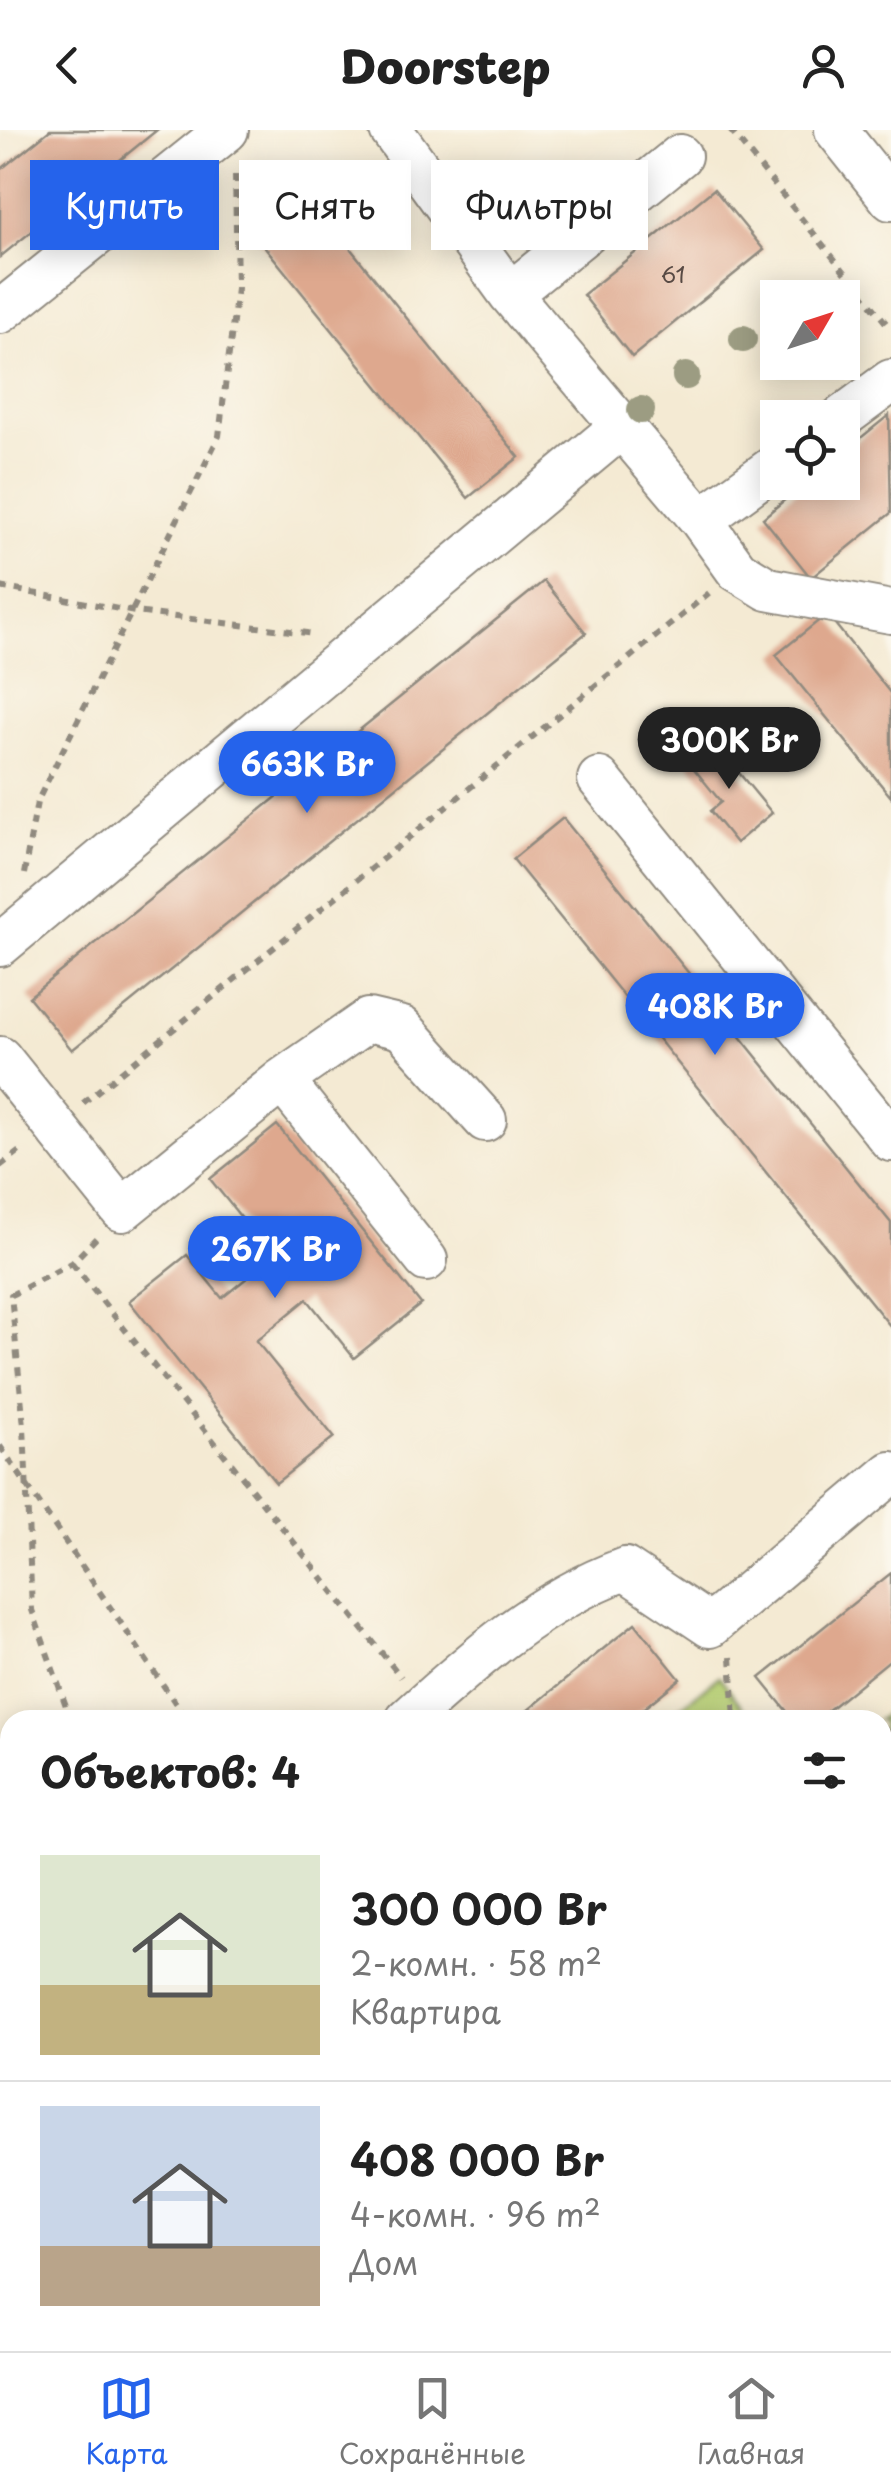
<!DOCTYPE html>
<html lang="ru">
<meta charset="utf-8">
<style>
:root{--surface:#fff;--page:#f6f6f6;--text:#222;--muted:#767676;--line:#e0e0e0;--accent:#2563eb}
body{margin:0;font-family:"Playpen Sans",sans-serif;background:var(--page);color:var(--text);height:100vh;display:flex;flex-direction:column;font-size:38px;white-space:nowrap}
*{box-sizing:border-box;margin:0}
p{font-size:32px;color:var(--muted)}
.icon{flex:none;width:55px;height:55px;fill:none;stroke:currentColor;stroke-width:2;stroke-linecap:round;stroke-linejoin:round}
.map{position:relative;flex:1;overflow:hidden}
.drawer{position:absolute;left:0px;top:1580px;width:892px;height:642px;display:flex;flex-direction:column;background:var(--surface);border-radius:30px 30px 0 0;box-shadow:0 5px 25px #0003}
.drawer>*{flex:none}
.hud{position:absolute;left:30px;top:30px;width:832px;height:90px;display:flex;gap:20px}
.needle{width:65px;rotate:51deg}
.buttons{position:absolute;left:760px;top:150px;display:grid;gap:20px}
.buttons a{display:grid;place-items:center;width:100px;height:100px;border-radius:0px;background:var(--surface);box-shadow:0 5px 25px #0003;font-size:50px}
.price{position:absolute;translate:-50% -85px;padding:0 22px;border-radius:35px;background:var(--accent);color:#fff;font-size:32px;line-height:65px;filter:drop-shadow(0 2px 5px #0008)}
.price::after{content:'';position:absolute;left:50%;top:60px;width:30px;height:22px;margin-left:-15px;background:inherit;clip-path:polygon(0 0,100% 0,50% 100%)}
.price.current{background:#222;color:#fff}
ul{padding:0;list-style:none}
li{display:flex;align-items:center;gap:30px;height:250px;padding:0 40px}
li+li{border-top:2px solid var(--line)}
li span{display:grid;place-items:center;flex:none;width:280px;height:200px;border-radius:0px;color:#555}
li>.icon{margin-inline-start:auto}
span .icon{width:120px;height:120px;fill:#fffc;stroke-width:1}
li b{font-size:42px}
h2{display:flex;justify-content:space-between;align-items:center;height:120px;padding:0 40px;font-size:42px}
.tag{padding:0 35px;border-radius:0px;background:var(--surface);box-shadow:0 5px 25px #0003;font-size:35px;line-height:90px}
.tag.current{background:var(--accent);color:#fff}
header{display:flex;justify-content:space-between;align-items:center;height:130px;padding:0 40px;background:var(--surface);font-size:45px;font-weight:800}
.tab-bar{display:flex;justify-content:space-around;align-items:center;height:140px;border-top:2px solid var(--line);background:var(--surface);font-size:28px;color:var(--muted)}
.tab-bar a{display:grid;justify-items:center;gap:5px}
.tab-bar .current{color:var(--accent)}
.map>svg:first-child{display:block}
.built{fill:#f6d2c4}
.park{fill:url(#park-crowns);stroke:#707c4e;stroke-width:2.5}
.pitch{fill:#b5cd72;stroke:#707c4e;stroke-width:2.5}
.building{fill:#dea88e}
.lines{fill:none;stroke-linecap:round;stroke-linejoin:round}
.minor-casing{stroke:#908a7f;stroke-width:46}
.path{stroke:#908a7f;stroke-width:6;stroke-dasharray:8 8;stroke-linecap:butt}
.minor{stroke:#fff;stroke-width:42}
.tree{fill:#9c9c82}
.labels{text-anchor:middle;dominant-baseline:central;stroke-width:8;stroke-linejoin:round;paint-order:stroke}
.number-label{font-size:22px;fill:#584a44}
</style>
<header><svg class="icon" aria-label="back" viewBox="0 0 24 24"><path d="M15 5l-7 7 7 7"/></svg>Doorstep<svg class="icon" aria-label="person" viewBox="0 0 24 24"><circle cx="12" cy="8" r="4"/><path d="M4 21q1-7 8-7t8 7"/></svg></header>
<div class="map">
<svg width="891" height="2221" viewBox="0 0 891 2221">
<defs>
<pattern id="park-crowns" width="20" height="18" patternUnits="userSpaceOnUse" patternTransform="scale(2.5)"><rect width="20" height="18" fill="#b5cd72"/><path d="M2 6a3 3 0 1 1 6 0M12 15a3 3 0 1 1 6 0" fill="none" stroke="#9cb063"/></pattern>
</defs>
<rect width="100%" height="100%" fill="#fbf7ec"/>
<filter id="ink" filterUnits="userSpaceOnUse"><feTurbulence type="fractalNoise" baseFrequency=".01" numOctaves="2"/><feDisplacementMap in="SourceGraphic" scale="20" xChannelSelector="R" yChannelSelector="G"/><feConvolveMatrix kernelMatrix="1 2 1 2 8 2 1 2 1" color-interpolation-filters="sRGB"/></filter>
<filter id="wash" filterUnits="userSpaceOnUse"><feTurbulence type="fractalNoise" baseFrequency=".0048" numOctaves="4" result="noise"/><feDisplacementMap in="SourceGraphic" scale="40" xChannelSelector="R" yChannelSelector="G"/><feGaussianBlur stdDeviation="2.25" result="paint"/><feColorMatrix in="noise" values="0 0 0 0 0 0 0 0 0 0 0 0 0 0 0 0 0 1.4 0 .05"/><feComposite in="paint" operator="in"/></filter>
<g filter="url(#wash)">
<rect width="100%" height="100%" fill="#f4ead3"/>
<path class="built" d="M 176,2213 L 454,2213 L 444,2221 L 182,2221 Z"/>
<path class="park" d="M 719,1546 L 752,1590 L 665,1590 Z
M 891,1580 L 891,1896 L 882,1894 L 882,1590 L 878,1590 Z
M 883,2173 L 891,2183 L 891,2221 L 784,2221 L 777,2213 L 882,2212 Z"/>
<path class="pitch" d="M 0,2138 L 10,2150 L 10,2212 L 63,2213 L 70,2221 L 0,2221 Z"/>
<g id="blocks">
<path class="building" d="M 50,0 L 157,0 L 0,127 L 0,40 Z
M 295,50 L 519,327 L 468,368 L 244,91 Z
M 714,59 L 764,120 L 632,227 L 583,165 Z
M 889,285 L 891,383 L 811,448 L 763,388 L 806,352 L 842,352 L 842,323 Z
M 544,451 L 586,503 L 72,920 L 29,867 Z
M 827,484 L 891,564 L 891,667 L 776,525 Z
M 711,609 L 772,683 L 736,713 L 710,681 L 721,672 L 686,629 Z
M 563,688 L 891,1093 L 891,1197 L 513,729 Z
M 277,995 L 421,1174 L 354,1228 L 307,1169 L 256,1211 L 334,1307 L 276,1353 L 129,1171 L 187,1125 L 222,1168 L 273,1127 L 210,1049 Z
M 891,1443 L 891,1529 L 816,1590 L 794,1590 L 760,1548 Z
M 635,1493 L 680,1549 L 629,1590 L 516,1590 Z
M 882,2025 L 891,2036 L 891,2138 L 882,2128 Z
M 191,2212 L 274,2212 L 280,2221 L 198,2221 Z"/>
</g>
</g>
<g filter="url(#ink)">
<use href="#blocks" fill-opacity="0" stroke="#908a7f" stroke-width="2.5"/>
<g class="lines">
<g class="minor-casing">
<path id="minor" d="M 391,0 L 510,164 L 701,390 L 737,440 L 768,459 L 891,482
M 836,0 L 891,69
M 510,164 L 680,26
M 0,182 L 227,0
M 841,288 L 891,251
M 701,390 L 778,334
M 599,649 L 891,1010
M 0,815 L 620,298
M 0,928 L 122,1080 L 282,950 L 368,890 L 402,898 L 485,990
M 282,950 L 426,1130
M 407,1590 C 473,1530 540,1470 625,1439 L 710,1496 L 891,1343
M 882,1944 L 891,1955
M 170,2212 L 172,2221
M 302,2212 L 310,2221
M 689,2212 L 697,2221
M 424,2221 L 435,2212"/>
</g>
<path class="path" d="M 730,0 L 891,199
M 0,457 L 135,482 L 315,504
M 24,744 L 37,672 L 219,306 L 237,159 L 235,41
M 83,973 L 709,463
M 0,1036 L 25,1017
M 72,1133 L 401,1547
M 0,1316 L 187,1590
M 731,1527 L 735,1590
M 71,1590 L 32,1480 L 24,1296 L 11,1165 L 72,1133 L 98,1106
M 882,1603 L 891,1596
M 0,1698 L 10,1704
M 882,1759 L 891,1752
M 882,1833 L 891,1841
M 0,2049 L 10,2062
M 50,2221 L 59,2212"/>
<use href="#minor" class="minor"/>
</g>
<g class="tree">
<circle cx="465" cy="54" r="14"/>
<circle cx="743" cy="209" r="14"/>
<circle cx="686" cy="246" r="14"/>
<circle cx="641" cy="280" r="14"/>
</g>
</g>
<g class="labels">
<g class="number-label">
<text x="673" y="143">61</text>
</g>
</g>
</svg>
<div class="buttons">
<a><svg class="needle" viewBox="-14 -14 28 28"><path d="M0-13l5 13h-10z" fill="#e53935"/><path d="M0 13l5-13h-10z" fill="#767676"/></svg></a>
<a><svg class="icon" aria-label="locate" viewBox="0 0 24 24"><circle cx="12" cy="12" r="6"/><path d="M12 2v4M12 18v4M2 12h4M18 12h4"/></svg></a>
</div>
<b class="price current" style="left:729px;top:662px">300K Br</b>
<b class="price" style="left:307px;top:686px">663K Br</b>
<b class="price" style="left:715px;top:928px">408K Br</b>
<b class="price" style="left:275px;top:1171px">267K Br</b>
<div class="hud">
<a class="tag current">Купить</a>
<a class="tag">Снять</a>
<a class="tag">Фильтры</a>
</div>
<section class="drawer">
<h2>Объектов: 4<svg class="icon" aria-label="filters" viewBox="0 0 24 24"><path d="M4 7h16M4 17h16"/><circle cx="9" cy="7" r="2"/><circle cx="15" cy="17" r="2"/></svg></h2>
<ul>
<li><span style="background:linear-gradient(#dfe7d0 65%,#c2b280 0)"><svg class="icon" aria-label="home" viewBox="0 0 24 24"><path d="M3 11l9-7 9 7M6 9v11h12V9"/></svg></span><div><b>300 000 Br</b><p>2-комн. · 58 m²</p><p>Квартира</p></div></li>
<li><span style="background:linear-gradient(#c9d6e8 70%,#b9a48a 0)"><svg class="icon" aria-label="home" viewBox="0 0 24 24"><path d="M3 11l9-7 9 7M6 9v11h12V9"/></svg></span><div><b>408 000 Br</b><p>4-комн. · 96 m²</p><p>Дом</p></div></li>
</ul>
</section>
</div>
<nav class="tab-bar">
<a class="current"><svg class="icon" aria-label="map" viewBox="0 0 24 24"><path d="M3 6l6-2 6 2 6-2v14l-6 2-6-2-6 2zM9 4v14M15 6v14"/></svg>Карта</a>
<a><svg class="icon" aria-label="saved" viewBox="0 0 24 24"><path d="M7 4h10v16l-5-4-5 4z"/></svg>Сохранённые</a>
<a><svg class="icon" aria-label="home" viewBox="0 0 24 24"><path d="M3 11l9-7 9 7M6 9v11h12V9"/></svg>Главная</a>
</nav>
